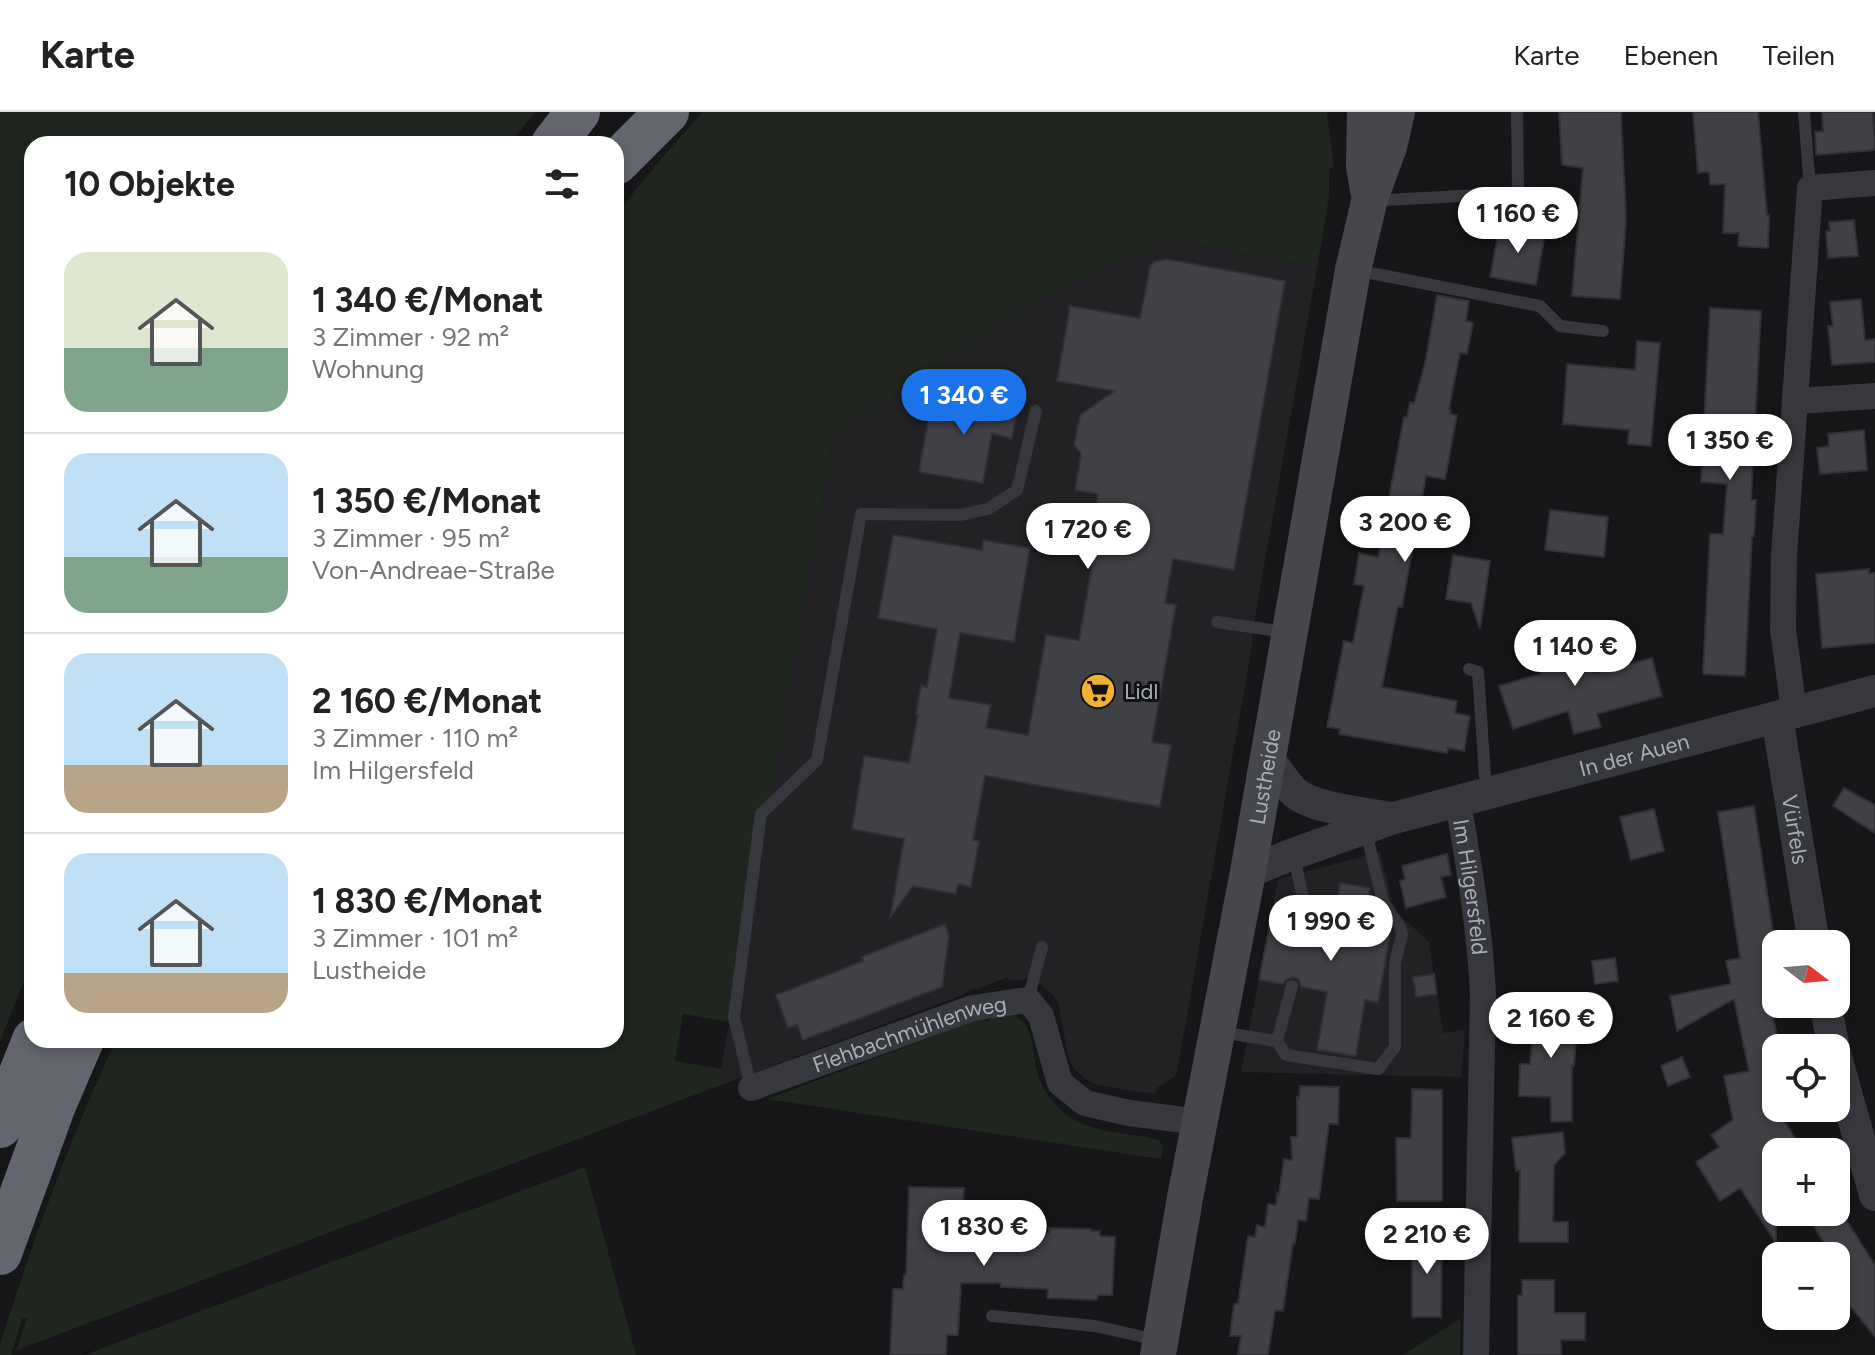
<!DOCTYPE html>
<html lang="de">
<meta charset="utf-8">
<style>
:root{--surface:#fff;--page:#f6f6f6;--text:#222;--muted:#767676;--line:#e0e0e0;--accent:#1a73e8}
body{margin:0;font-family:Figtree,sans-serif;background:var(--page);color:var(--text);height:100vh;display:flex;flex-direction:column;font-size:30px;white-space:nowrap}
*{box-sizing:border-box;margin:0}
p{font-size:26px;color:var(--muted)}
.icon{flex:none;width:44px;height:44px;fill:none;stroke:currentColor;stroke-width:2;stroke-linecap:round;stroke-linejoin:round}
.map{position:relative;flex:1;overflow:hidden}
.drawer{position:absolute;left:24px;top:24px;width:600px;height:912px;display:flex;flex-direction:column;background:var(--surface);border-radius:24px;box-shadow:0 4px 12px #0003}
.drawer>*{flex:none}
.needle{width:52px;rotate:106deg}
.controls{position:absolute;left:1762px;top:818px;display:grid;gap:16px}
.controls a{display:grid;place-items:center;width:88px;height:88px;border-radius:16px;background:var(--surface);box-shadow:0 4px 12px #0003;font-size:40px}
.price{position:absolute;translate:-50% -68px;padding:0 18px;border-radius:28px;background:#fff;color:#222;font-size:26px;line-height:52px;filter:drop-shadow(0 2px 4px #0008)}
.price::after{content:'';position:absolute;left:50%;top:48px;width:24px;height:18px;margin-left:-12px;background:inherit;clip-path:polygon(0 0,100% 0,50% 100%)}
.price.current{background:var(--accent);color:#fff}
ul{padding:0;list-style:none}
li{display:flex;align-items:center;gap:24px;height:200px;padding:0 40px}
li+li{border-top:2px solid var(--line)}
li span{display:grid;place-items:center;flex:none;width:224px;height:160px;border-radius:24px;color:#555}
li>.icon{margin-inline-start:auto}
span .icon{width:96px;height:96px;fill:#fffc;stroke-width:1}
li b{font-size:34px}
h2{display:flex;justify-content:space-between;align-items:center;height:96px;padding:0 40px;font-size:34px}
header{display:flex;align-items:center;gap:48px;box-sizing:border-box;height:112px;padding:0 40px;background:var(--surface);border-bottom:2px solid var(--line)}
header strong{font-size:38px}
nav{display:flex;gap:44px;margin-inline-start:auto;font-size:28px}
.map>svg:first-child{display:block}
.built{fill:#222225}
.green{fill:#1e261f}
.building{fill:#404145;stroke:#303034;stroke-width:2}
.lines{fill:none;stroke-linecap:round;stroke-linejoin:round}
.service{stroke:#37383d;stroke-width:12}
.minor{stroke:#37383d;stroke-width:26}
.tertiary{stroke:#37383d;stroke-width:32}
.secondary{stroke:#45474d;stroke-width:36}
.motorway{stroke:#63666e;stroke-width:44}
.labels{text-anchor:middle;dominant-baseline:central;stroke-width:6;stroke-linejoin:round;paint-order:stroke}
.poi-label{font-size:22px;fill:#a8adb8;stroke:#111113;text-anchor:start}
.street-label{font-size:22px;fill:#a8adb8;stroke:#111113}
</style>
<header>
<strong>Karte</strong>
<nav><a>Karte</a><a>Ebenen</a><a>Teilen</a></nav>
</header>
<div class="map">
<svg width="1875" height="1243" viewBox="0 0 1875 1243">
<rect width="100%" height="100%" fill="#161618"/>
<path class="built" d="M 1169,127 L 1317,156 L 1258,488 L 1252,526 L 1253,528 L 1177,960 L 1174,965 L 1158,975 L 1155,982 L 1097,973 L 1086,967 L 1076,959 L 1069,948 L 1058,891 L 1053,883 L 1040,872 L 1033,869 L 1025,867 L 1009,869 L 1008,865 L 974,878 L 973,877 L 957,885 L 721,973 L 721,957 L 834,321 L 1036,188 Z
M 1380,740 L 1395,799 L 1429,830 L 1443,921 L 1465,918 L 1461,965 L 1241,960 L 1278,767 Z"/>
<path class="green" d="M 0,0 L 535,0 L 510,32 L 32,32 L 32,849 L 0,929 Z
M 703,0 L 1327,0 L 1334,56 L 1329,57 L 1329,85 L 1317,156 L 1169,127 L 1036,188 L 834,321 L 730,910 L 683,902 L 675,949 L 721,957 L 721,973 L 17,1238 L 27,1206 L 22,1207 L 11,1243 L 0,1243 L 0,1232 C 33,1128 70,1026 116,928 L 616,928 L 616,102 L 668,39 Z
M 998,903 C 1004,903 1010,902 1016,905 C 1034,913 1032,938 1036,955 C 1038,965 1042,975 1048,983 C 1073,1023 1118,1018 1159,1028 L 1163,1034 L 1161,1047 L 767,987 L 980,907 L 987,909 Z
M 585,1055 L 636,1243 L 84,1243 Z
M 1460,1207 L 1460,1243 L 1403,1243 Z"/>
<path class="building" d="M 1559,0 L 1621,0 L 1626,108 L 1620,187 L 1572,184 L 1583,56 L 1562,53 Z
M 1693,0 L 1758,0 L 1767,103 L 1769,103 L 1768,136 L 1738,134 L 1739,121 L 1723,121 L 1725,72 L 1710,73 L 1709,60 L 1698,61 Z
M 1822,0 L 1873,0 L 1875,38 L 1816,43 L 1815,20 L 1823,19 Z
M 1854,108 L 1858,144 L 1828,146 L 1826,119 L 1830,119 L 1829,110 Z
M 1500,113 L 1545,122 L 1536,173 L 1490,165 Z
M 1166,147 L 1285,169 L 1234,458 L 1173,447 L 1165,491 L 1176,493 L 1152,630 L 1171,633 L 1160,695 L 985,664 L 973,728 L 979,729 L 971,775 L 958,772 L 956,782 L 913,774 L 890,806 L 904,727 L 852,717 L 864,644 L 909,651 L 918,603 L 916,603 L 921,573 L 927,575 L 937,517 L 878,506 L 893,423 L 982,438 L 983,428 L 1030,436 L 1014,530 L 960,521 L 949,586 L 991,593 L 986,616 L 1028,623 L 1046,523 L 1079,528 L 1093,447 L 1087,446 L 1098,382 L 1075,378 L 1081,342 L 1074,333 L 1080,303 L 1114,279 L 1057,269 L 1070,194 L 1140,206 L 1150,155 L 1154,150 Z
M 1437,183 L 1469,189 L 1466,209 L 1473,211 L 1467,242 L 1460,241 L 1449,297 L 1451,298 L 1450,302 L 1457,303 L 1445,367 L 1426,364 L 1402,495 L 1398,494 L 1382,575 L 1457,589 L 1455,601 L 1470,604 L 1464,639 L 1448,636 L 1447,641 L 1339,622 L 1340,617 L 1327,615 L 1344,529 L 1353,531 L 1364,474 L 1354,472 L 1359,441 L 1378,445 L 1404,305 L 1407,305 L 1410,290 L 1414,291 L 1425,252 Z
M 1861,187 L 1865,228 L 1875,227 L 1875,250 L 1832,253 L 1828,214 L 1833,214 L 1830,190 Z
M 1710,196 L 1761,199 L 1751,388 L 1756,388 L 1754,424 L 1752,424 L 1745,564 L 1703,562 L 1710,422 L 1723,422 L 1727,372 L 1701,370 Z
M 1637,229 L 1660,231 L 1651,334 L 1628,332 L 1629,318 L 1563,312 L 1567,252 L 1635,258 Z
M 940,282 L 1018,296 L 1012,327 L 992,321 L 983,371 L 919,360 L 928,307 L 935,308 Z
M 1864,318 L 1867,358 L 1820,362 L 1817,336 L 1829,334 L 1828,322 Z
M 1550,398 L 1608,405 L 1604,445 L 1545,438 Z
M 1453,443 L 1490,449 L 1480,517 L 1471,491 L 1446,487 Z
M 1869,457 L 1869,461 L 1875,461 L 1875,531 L 1822,536 L 1816,462 Z
M 1550,511 L 1554,553 L 1589,544 L 1594,561 L 1652,546 L 1662,584 L 1597,602 L 1601,615 L 1574,622 L 1568,599 L 1513,617 L 1499,574 L 1541,562 L 1521,537 Z
M 1844,676 L 1875,693 L 1875,721 L 1833,694 Z
M 1754,694 L 1776,840 L 1776,865 L 1766,867 L 1778,930 L 1766,933 L 1776,979 L 1776,996 L 1804,1040 L 1776,1040 L 1776,1131 L 1740,1076 L 1720,1089 L 1696,1050 L 1719,1035 L 1711,1023 L 1733,1008 L 1724,964 L 1749,959 L 1734,887 L 1677,919 L 1670,884 L 1731,872 L 1726,849 L 1740,846 L 1718,700 Z
M 1654,697 L 1664,739 L 1631,748 L 1620,705 Z
M 1447,742 L 1451,763 L 1441,765 L 1446,785 L 1406,796 L 1400,769 L 1405,767 L 1402,754 Z
M 1340,771 L 1370,776 L 1363,810 L 1388,814 L 1391,818 L 1378,891 L 1365,888 L 1356,944 L 1317,938 L 1327,880 L 1301,875 L 1299,868 L 1294,865 L 1286,867 L 1283,872 L 1259,868 L 1273,795 L 1296,799 L 1299,805 L 1304,809 L 1311,807 L 1315,802 L 1333,805 Z
M 945,812 L 949,824 L 942,875 L 803,928 L 797,913 L 788,916 L 776,883 L 863,849 L 861,845 Z
M 1615,846 L 1618,869 L 1595,872 L 1592,849 Z
M 1434,862 L 1437,882 L 1416,885 L 1413,865 Z
M 1535,890 L 1571,893 L 1568,928 L 1576,929 L 1574,954 L 1572,954 L 1572,1009 L 1551,1010 L 1551,985 L 1519,984 L 1520,952 L 1530,952 Z
M 1682,945 L 1690,965 L 1668,974 L 1661,954 Z
M 1300,974 L 1339,975 L 1338,1012 L 1329,1012 L 1319,1087 L 1309,1086 L 1306,1109 L 1298,1108 L 1295,1131 L 1293,1131 L 1283,1199 L 1275,1198 L 1268,1243 L 1238,1243 L 1241,1224 L 1230,1224 L 1234,1192 L 1238,1192 L 1248,1124 L 1255,1125 L 1257,1113 L 1265,1115 L 1268,1092 L 1276,1093 L 1277,1081 L 1279,1082 L 1284,1047 L 1292,1048 L 1291,1025 L 1297,1025 L 1297,985 L 1299,986 Z
M 1412,977 L 1442,978 L 1442,1089 L 1397,1089 L 1396,1026 L 1411,1026 Z
M 1563,1020 L 1565,1041 L 1554,1053 L 1553,1110 L 1568,1110 L 1568,1130 L 1519,1130 L 1520,1058 L 1516,1059 L 1512,1026 Z
M 909,1075 L 964,1076 L 962,1118 L 1049,1121 L 1049,1116 L 1091,1117 L 1091,1119 L 1100,1119 L 1100,1124 L 1115,1125 L 1112,1183 L 1098,1183 L 1097,1188 L 1047,1186 L 1048,1177 L 1001,1175 L 1000,1171 L 961,1171 L 958,1223 L 947,1223 L 946,1243 L 890,1243 L 893,1177 L 903,1177 L 904,1163 L 906,1163 Z
M 1805,1100 L 1841,1100 L 1875,1153 L 1875,1225 L 1847,1190 L 1836,1197 L 1836,1144 L 1832,1144 Z
M 1442,1114 L 1441,1205 L 1412,1205 L 1412,1132 Z
M 1522,1168 L 1554,1168 L 1554,1201 L 1585,1201 L 1585,1228 L 1561,1228 L 1561,1243 L 1518,1243 L 1518,1183 L 1522,1183 Z"/>
<g class="lines">
<path class="service" d="M 1804,0 L 1810,76
M 1375,87 L 1386,88 L 1518,81 L 1517,0
M 1355,158 L 1540,194 L 1560,214 L 1603,219
M 1217,510 L 1285,520
M 1469,557 L 1478,560 L 1486,679
M 1294,745 L 1306,800
M 1028,888 L 1042,835
M 1220,920 L 1277,929 L 1292,874
M 1277,929 L 1286,943 L 1378,957 L 1395,935 L 1395,851 L 1402,822 L 1400,815 L 1383,790 L 1365,716
M 751,976 L 734,905 L 761,702 L 817,648 L 861,402 L 960,403 L 988,397 L 1017,378 L 1036,299
M 992,1204 L 1095,1214 L 1157,1228"/>
<g class="minor">
<path d="M 1796,289 L 1875,284"/>
<path d="M 1794,600 L 1783,517 L 1784,444 L 1810,76 L 1875,71"/>
<path id="s1" d="M 1458,690 C 1469,754 1480,817 1483,882 L 1476,1243"/>
<path id="s2" d="M 751,976 L 973,896 L 1028,888 L 1041,904 L 1060,971 L 1085,991 L 1129,1001 L 1200,1010"/>
</g>
<g class="tertiary">
<path id="s3" d="M 1777,605 L 1814,832"/>
<path d="M 1267,645 C 1276,656 1284,670 1294,680 C 1313,697 1365,701 1391,706"/>
<path id="s4" d="M 1248,760 L 1293,742 L 1394,706 L 1875,579"/>
<path d="M 1825,892 L 1834,936"/>
<path d="M 1836,945 L 1875,1083"/>
</g>
<g class="secondary">
<path d="M 1365,0 L 1364,54 L 1368,78"/>
<path id="s5" d="M 1158,1243 L 1185,1086 L 1248,760 L 1353,158 L 1370,86 L 1389,35 L 1397,0"/>
</g>
<path class="motorway" d="M 553,32 L 578,0
M 616,51 L 667,0
M 0,1014 L 34,928
M 0,1141 L 54,993 L 82,928"/>
</g>
<defs>
<g id="supermarket-disc" transform="scale(1.8)"><circle r="9.5" fill="#f2b134" stroke="#111113"/><path d="M-6-5.5h2.5l.6 2H6L4.5 2H-2.5L-4.4-4H-6ZM-1.5 3.2a1.3 1.3 0 1 0 .1 0ZM3 3.2a1.3 1.3 0 1 0 .1 0Z" fill="#111"/></g>
</defs>
<g fill-rule="evenodd">
<use href="#supermarket-disc" x="1098" y="579"/>
</g>
<g class="labels">
<g class="poi-label">
<text x="1124" y="579">Lidl</text>
</g>
<g class="street-label">
<text stroke="none"><textPath href="#s4" startOffset="404">In der Auen</textPath></text>
<text stroke="none"><textPath href="#s5" startOffset="588">Lustheide</textPath></text>
<text stroke="none"><textPath href="#s3" startOffset="114">Vürfels</textPath></text>
<text stroke="none"><textPath href="#s1" startOffset="86">Im Hilgersfeld</textPath></text>
<text stroke="none"><textPath href="#s2" startOffset="168">Flehbachmühlenweg</textPath></text>
</g>
</g>
</svg>
<div class="controls">
<a><svg class="needle" viewBox="-14 -14 28 28"><path d="M0-13l5 13h-10z" fill="#e53935"/><path d="M0 13l5-13h-10z" fill="#767676"/></svg></a>
<a><svg class="icon" aria-label="locate" viewBox="0 0 24 24"><circle cx="12" cy="12" r="6"/><path d="M12 2v4M12 18v4M2 12h4M18 12h4"/></svg></a>
<a>+</a>
<a>−</a>
</div>
<b class="price" style="left:1518px;top:143px">1 160 €</b>
<b class="price current" style="left:964px;top:325px">1 340 €</b>
<b class="price" style="left:1730px;top:370px">1 350 €</b>
<b class="price" style="left:1405px;top:452px">3 200 €</b>
<b class="price" style="left:1088px;top:459px">1 720 €</b>
<b class="price" style="left:1575px;top:576px">1 140 €</b>
<b class="price" style="left:1331px;top:851px">1 990 €</b>
<b class="price" style="left:1551px;top:948px">2 160 €</b>
<b class="price" style="left:984px;top:1156px">1 830 €</b>
<b class="price" style="left:1427px;top:1164px">2 210 €</b>
<section class="drawer">
<h2>10 Objekte<svg class="icon" aria-label="filters" viewBox="0 0 24 24"><path d="M4 7h16M4 17h16"/><circle cx="9" cy="7" r="2"/><circle cx="15" cy="17" r="2"/></svg></h2>
<ul>
<li><span style="background:linear-gradient(#dfe7d0 60%,#7fa58c 0)"><svg class="icon" aria-label="home" viewBox="0 0 24 24"><path d="M3 11l9-7 9 7M6 9v11h12V9"/></svg></span><div><b>1 340 €/Monat</b><p>3 Zimmer · 92 m²</p><p>Wohnung</p></div></li>
<li><span style="background:linear-gradient(#bfe0f5 65%,#7fa58c 0)"><svg class="icon" aria-label="home" viewBox="0 0 24 24"><path d="M3 11l9-7 9 7M6 9v11h12V9"/></svg></span><div><b>1 350 €/Monat</b><p>3 Zimmer · 95 m²</p><p>Von-Andreae-Straße</p></div></li>
<li><span style="background:linear-gradient(#bfe0f5 70%,#b9a48a 0)"><svg class="icon" aria-label="home" viewBox="0 0 24 24"><path d="M3 11l9-7 9 7M6 9v11h12V9"/></svg></span><div><b>2 160 €/Monat</b><p>3 Zimmer · 110 m²</p><p>Im Hilgersfeld</p></div></li>
<li><span style="background:linear-gradient(#bfe0f5 75%,#b9a48a 0)"><svg class="icon" aria-label="home" viewBox="0 0 24 24"><path d="M3 11l9-7 9 7M6 9v11h12V9"/></svg></span><div><b>1 830 €/Monat</b><p>3 Zimmer · 101 m²</p><p>Lustheide</p></div></li>
</ul>
</section>
</div>
